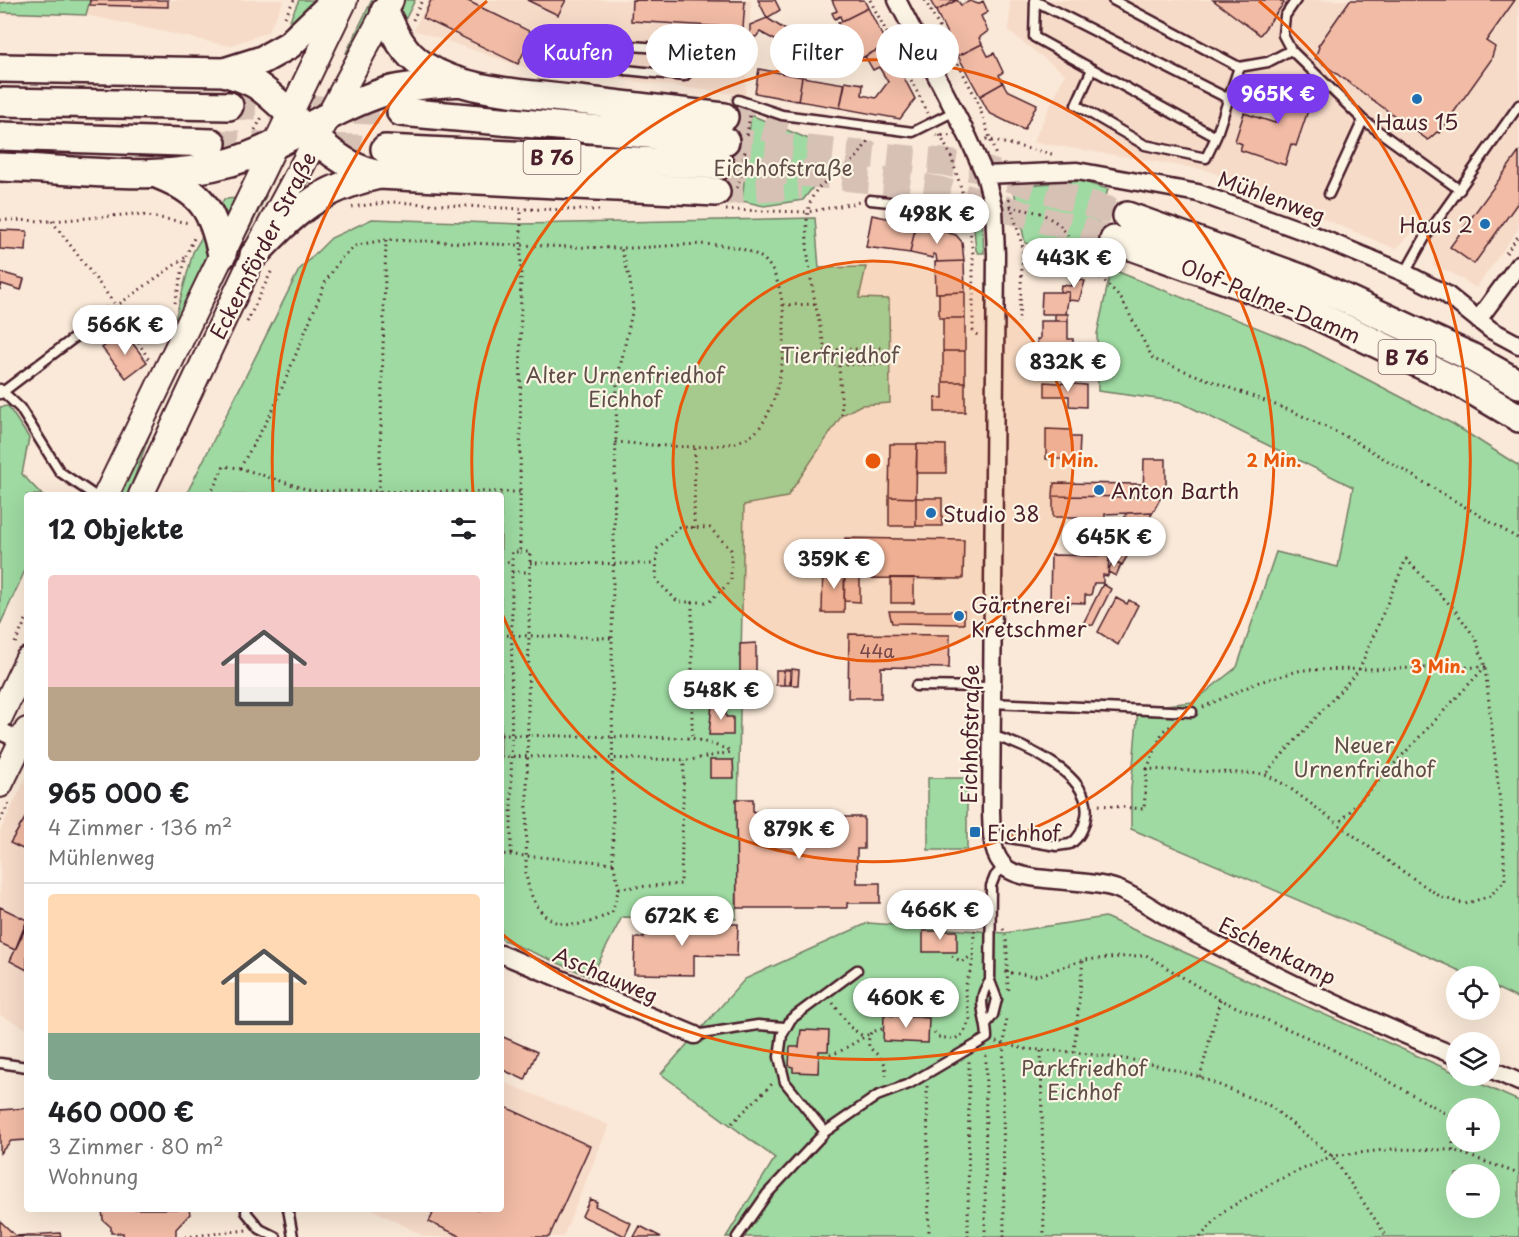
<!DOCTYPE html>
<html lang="de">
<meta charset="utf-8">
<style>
:root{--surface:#fff;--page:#f2f2f2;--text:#202124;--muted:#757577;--line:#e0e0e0;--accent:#7c3aed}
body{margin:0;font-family:"Playpen Sans",sans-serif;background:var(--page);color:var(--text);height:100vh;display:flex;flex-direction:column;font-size:22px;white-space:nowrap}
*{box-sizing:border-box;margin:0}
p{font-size:20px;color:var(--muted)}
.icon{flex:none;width:33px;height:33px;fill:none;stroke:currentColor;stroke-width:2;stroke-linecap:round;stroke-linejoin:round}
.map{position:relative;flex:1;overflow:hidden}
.panel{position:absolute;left:24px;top:492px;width:480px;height:720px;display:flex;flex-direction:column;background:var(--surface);border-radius:6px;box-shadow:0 6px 24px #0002}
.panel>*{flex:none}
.top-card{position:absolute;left:522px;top:24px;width:570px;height:54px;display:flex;gap:12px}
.buttons{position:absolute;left:1446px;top:966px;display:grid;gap:12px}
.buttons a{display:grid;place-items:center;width:54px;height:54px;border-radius:50%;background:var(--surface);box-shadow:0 6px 24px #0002;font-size:30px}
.price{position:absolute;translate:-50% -51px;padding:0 14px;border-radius:21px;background:#fff;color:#222;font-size:20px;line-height:39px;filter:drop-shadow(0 2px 3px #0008)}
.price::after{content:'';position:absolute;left:50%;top:36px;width:18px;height:14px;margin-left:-9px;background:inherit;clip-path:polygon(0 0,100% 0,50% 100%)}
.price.on{background:var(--accent);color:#fff}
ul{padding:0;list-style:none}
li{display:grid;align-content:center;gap:12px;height:318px;padding:0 24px}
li+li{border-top:2px solid var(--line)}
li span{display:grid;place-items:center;height:186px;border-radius:6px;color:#555}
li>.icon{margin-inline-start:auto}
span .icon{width:108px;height:108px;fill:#fffc;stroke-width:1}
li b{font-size:26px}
h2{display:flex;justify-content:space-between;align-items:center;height:72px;padding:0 24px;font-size:26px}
.tag{padding:0 21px;border-radius:27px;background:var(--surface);box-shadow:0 6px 24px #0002;font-size:21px;line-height:54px}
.tag.on{background:var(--accent);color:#fff}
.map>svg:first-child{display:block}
.built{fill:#f7dbc9}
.green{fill:#9edaa1;stroke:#747c66;stroke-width:1.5;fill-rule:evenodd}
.building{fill:#f1bba5;stroke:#4a1f2b;stroke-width:1.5;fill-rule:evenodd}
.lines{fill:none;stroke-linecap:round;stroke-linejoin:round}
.trunk-tunnel{stroke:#d7c1b5;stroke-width:27;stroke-dasharray:27 14;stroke-linecap:butt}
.service-casing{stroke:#4a1f2b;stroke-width:13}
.minor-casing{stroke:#4a1f2b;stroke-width:21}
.secondary-casing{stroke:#4a1f2b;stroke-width:28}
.trunk-casing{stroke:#4a1f2b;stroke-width:32}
.path{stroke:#4a1f2b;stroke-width:3;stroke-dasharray:1.5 4.5;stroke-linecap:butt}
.service{stroke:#fcf5e5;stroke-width:8}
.minor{stroke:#fcf5e5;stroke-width:16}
.secondary{stroke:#fcf5e5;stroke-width:24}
.trunk{stroke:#fcf5e5;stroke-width:27}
.ring{fill:none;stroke:#e8590c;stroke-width:3}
.poi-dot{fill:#1f6fb2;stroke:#fcf5e5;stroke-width:2}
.labels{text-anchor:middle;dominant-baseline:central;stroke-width:4.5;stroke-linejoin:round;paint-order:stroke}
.number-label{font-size:18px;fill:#74464a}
.shield{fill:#fcf5e5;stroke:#7f5f63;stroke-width:1.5}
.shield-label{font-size:20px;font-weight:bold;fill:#4a1f2b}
.poi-label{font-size:21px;fill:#4a1f2b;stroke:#fcf5e5;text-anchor:start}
.park-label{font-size:21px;fill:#5f4e48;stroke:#fcf5e5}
.street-label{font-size:21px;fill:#4a1f2b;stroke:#fcf5e5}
.centre{fill:#e8590c;stroke:#fcf5e5;stroke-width:3}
.ring-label{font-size:18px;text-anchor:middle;font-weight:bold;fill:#e8590c;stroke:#fcf5e5;stroke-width:4.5;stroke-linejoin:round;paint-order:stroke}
</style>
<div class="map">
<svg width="1519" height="1237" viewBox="0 0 1519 1237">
<rect width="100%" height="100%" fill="#fae9d8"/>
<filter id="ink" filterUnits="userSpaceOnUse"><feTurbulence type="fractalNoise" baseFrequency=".0167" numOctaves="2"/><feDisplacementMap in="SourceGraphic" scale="12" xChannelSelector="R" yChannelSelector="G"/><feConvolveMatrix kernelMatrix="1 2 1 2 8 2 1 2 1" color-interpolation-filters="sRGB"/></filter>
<g filter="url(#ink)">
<path class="built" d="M 0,0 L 284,0 L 268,32 L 229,46 L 86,15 L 0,14 Z
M 428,0 L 751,0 L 745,95 L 526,68 L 414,30 Z
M 1010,0 L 1519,0 L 1519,228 L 1476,288 L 1450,272 L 1433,266 L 1435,249 L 1414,231 L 1396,249 L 1206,170 L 1033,142 L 1065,74 L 1009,32 Z
M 27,776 L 27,1029 L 0,1015 L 0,831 Z
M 501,1081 L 609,1125 L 563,1237 L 426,1237 L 372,1209 L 501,1209 Z"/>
<path class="green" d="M 32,0 L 90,0 L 86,15 L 0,12 L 0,3 Z
M 299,0 L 316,0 L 284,33 Z
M 372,0 L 380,0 L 353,54 L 346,53 Z
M 402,0 L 415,0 L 401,28 L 398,12 Z
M 751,115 L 823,145 L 825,172 L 803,200 L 764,206 L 742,201 Z
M 1080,181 L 1108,189 L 1084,271 L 1073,260 L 1025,243 L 1013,186 Z
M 259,196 L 266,196 L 158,411 L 128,495 L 114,495 Z
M 240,198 L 225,227 L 217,213 L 224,199 Z
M 815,218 L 819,268 L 866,267 L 859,298 L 889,299 L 890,403 L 861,405 L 842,415 L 787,497 L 744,505 L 736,919 L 622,917 L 591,977 L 501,939 L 501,495 L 186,495 L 299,270 L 331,238 L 372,219 L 521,224 Z
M 973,218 L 982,219 L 984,253 L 978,253 L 976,250 Z
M 206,230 L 209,247 L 207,257 L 176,327 L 173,326 L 193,252 Z
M 1111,269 L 1305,347 L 1453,424 L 1519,466 L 1519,999 L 1490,985 L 1490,976 L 1471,976 L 1394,941 L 1131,829 L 1131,789 L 1138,708 L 1193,702 L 1237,667 L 1276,552 L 1338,567 L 1353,487 L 1180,402 L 1098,391 L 1097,334 Z
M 8,406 L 29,438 L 22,474 L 42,495 L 27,495 L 27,566 L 0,625 L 0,407 Z
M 928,778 L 967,778 L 967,850 L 928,850 Z
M 1105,917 L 1519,1101 L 1519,1237 L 726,1237 L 775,1158 L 661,1074 L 745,979 L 868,923 L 1005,933 ZM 1456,1108 L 1490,1108 L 1490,1142 L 1456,1142 ZM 1456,1174 L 1490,1174 L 1490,1208 L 1456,1208 Z"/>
<path class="building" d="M 90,0 L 168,0 L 168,7 L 90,5 Z
M 431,0 L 466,0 L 533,33 L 518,64 L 423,18 Z
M 527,0 L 566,0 L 558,15 Z
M 632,0 L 745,1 L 743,28 L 631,21 Z
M 758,0 L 775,0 L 780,10 L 767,18 Z
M 832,0 L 864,0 L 868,8 L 842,21 L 840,16 L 835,19 L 832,13 L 837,11 Z
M 930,0 L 957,0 L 936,11 Z
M 957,0 L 961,5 L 970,1 L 978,4 L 983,1 L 988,12 L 981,16 L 988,31 L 979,38 L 982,44 L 958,56 L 936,11 Z
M 1213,0 L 1279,0 L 1284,3 L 1260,35 Z
M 1350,0 L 1515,0 L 1486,41 L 1495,47 L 1491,60 L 1439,133 L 1437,132 L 1428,140 L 1315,58 L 1319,47 L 1318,46 Z
M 868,8 L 887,45 L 858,60 L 838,23 Z
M 767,18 L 792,34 L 786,46 L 760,32 L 756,37 L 750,36 L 750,25 Z
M 532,34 L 584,55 L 627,61 L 626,76 L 564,68 L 524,51 Z
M 982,44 L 988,56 L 994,53 L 1003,72 L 999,75 L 1003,83 L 980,96 L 958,56 Z
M 887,45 L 915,99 L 900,119 L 840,108 L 845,81 L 863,84 L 862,95 L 876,98 L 888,82 L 879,67 L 873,70 L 865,56 Z
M 759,69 L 802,77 L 798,101 L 755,93 Z
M 802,77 L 845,84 L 840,108 L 798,101 Z
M 1289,78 L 1316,87 L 1296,146 L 1291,144 L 1285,165 L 1240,150 L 1242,144 L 1235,141 L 1244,113 L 1275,123 Z
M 1003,83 L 1007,90 L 1037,104 L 1024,130 L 989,113 L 980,96 Z
M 1519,152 L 1519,201 L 1474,264 L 1450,247 Z
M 872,215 L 916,224 L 910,253 L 866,247 Z
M 916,224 L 956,235 L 962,242 L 964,261 L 937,262 L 936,255 L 933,254 L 933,258 L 910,253 Z
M 0,230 L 27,231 L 26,251 L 0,249 Z
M 1028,254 L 1036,254 L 1036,262 L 1028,262 Z
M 964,261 L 965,292 L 936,293 L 935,262 Z
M 0,272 L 24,279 L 21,290 L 2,284 L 0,290 Z
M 1071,278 L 1085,281 L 1079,301 L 1068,300 L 1069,292 L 1060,292 L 1061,285 L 1071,286 Z
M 965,292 L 965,318 L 939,318 L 939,293 Z
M 1042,292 L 1069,292 L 1066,314 L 1041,314 Z
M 1055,314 L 1068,314 L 1068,321 L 1055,321 Z
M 943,318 L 965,318 L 965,351 L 943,351 Z
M 1040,321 L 1068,321 L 1068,339 L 1073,339 L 1073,359 L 1060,358 L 1061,364 L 1047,364 L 1047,358 L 1040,358 L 1037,339 L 1040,339 Z
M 127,336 L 147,362 L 126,378 L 102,348 L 115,338 L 119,342 Z
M 943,351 L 965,351 L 965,382 L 943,382 Z
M 943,382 L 965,382 L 965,412 L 935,412 L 935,397 L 943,398 Z
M 1045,382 L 1086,385 L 1086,407 L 1069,406 L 1069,396 L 1045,396 Z
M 1046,429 L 1071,430 L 1071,437 L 1080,437 L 1079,459 L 1046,459 Z
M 890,444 L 917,444 L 916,498 L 889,497 Z
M 917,444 L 946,445 L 946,473 L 916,473 Z
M 1144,459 L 1166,459 L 1166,485 L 1161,497 L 1143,497 Z
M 1054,483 L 1144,484 L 1143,497 L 1053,496 Z
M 1053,496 L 1143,497 L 1161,497 L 1153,512 L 1105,514 L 1105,532 L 1078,532 L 1078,517 L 1053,517 Z
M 889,497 L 916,498 L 916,526 L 889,526 Z
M 916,498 L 942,498 L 942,526 L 916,526 Z
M 1153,512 L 1122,565 L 1110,559 L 1107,548 L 1127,513 Z
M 845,538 L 964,540 L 963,579 L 860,578 L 860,602 L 844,601 Z
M 1051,555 L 1109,556 L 1108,576 L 1103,575 L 1103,583 L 1094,583 L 1091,595 L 1085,595 L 1085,603 L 1050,602 Z
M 1113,560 L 1121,564 L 1116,576 L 1108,572 Z
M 823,566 L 845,566 L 844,613 L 822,613 Z
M 891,578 L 914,578 L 914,603 L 891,603 Z
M 1103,584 L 1111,589 L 1093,625 L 1082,626 Z
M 1116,598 L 1127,604 L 1129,600 L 1138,605 L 1118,645 L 1098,632 Z
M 889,611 L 964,611 L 964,624 L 892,623 Z
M 849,634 L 950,635 L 949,668 L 881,667 L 881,698 L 848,698 Z
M 756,643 L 756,696 L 734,696 L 735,679 L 740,679 L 740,644 Z
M 792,669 L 799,670 L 798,685 L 791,685 Z
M 776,670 L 784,670 L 784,685 L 776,685 Z
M 784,670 L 790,670 L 790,685 L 784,685 Z
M 712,704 L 726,704 L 726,717 L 733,717 L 733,735 L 709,735 Z
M 710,760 L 733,760 L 734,778 L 710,778 Z
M 736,799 L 753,799 L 753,812 L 795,809 L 795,817 L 864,817 L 864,849 L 857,849 L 857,883 L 880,883 L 880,903 L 847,903 L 847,908 L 737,908 ZM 758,821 L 775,822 L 774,846 L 757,846 Z
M 27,815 L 27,851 L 10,843 Z
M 0,907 L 27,920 L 15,950 L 0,943 Z
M 644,923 L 738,924 L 737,956 L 694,955 L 694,975 L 634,974 L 635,938 L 644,938 Z
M 27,925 L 27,970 L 10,961 Z
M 923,931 L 957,931 L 957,952 L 923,952 Z
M 884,1015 L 929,1018 L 928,1043 L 883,1041 Z
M 801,1030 L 829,1031 L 828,1051 L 819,1051 L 818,1073 L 793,1072 L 793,1067 L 789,1066 L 790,1047 L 799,1047 Z
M 501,1036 L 537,1052 L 525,1080 L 501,1069 Z
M 501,1105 L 590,1146 L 549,1237 L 462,1237 L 429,1222 L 435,1209 L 501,1209 Z
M 27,1108 L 27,1140 L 11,1141 L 0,1153 L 0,1110 Z
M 590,1199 L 597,1202 L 595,1206 L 631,1223 L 625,1236 L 582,1216 Z
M 102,1209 L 189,1209 L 190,1214 L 176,1229 L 176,1237 L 123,1237 L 123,1233 L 111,1233 L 111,1227 L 103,1220 Z
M 0,1221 L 16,1236 L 60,1233 L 61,1237 L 0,1237 Z
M 640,1226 L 661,1237 L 634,1237 Z"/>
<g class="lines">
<path class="trunk-tunnel" d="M 229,106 L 401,112
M 724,117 L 786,133
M 725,141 L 943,162 L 988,171 L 1127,216
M 212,143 L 385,149
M 720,165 L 892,182 L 939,190 L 1114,240
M 716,192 L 801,186"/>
<g class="service-casing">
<path id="service" d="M 1035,0 L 1034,37 L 1216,137 L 1239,67
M 1113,0 L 1239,67 L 1268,62 L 1291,50
M 1296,0 L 1285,16 L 1283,35 L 1291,50 L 1363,120 L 1460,190
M 1035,1 L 1229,99
M 605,37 L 631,46 L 687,50 L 690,56 L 691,70 L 684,76 L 626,70
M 1092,69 L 1076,105 L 1145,145 L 1206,158 L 1216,137
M 738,100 L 782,115 L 913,132 L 955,111
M 1329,194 L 1363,120
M 870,200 L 967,210 L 994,209
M 1405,273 L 1424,239 L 1519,105
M 0,389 L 20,408 L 60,472 L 94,495
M 0,394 L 107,313
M 916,686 L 992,687
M 991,703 L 1192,712
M 991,735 C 1024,745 1094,775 1086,817 C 1084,828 1080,838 1070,844 L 1057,846 L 992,835
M 987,1023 L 993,1015 L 997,999 L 990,981 L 991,886 L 995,876 L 1004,866
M 695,1035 L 758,1025 L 784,1027
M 0,1063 L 27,1067
M 825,1132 L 785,1082 L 779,1057 L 782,1035 L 791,1019 L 857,970
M 247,1209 L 246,1212 L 260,1229 L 276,1237
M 288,1209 L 293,1237
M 737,1237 L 767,1194 L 825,1132 L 877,1096 L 909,1084 L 987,1038 C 987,1016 974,1001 990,981"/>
</g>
<g class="minor-casing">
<path id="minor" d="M 897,0 L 968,137 L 985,175 L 994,209 L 996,254 L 991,812 C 992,831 990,854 1006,868 C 1026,884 1089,878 1117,889 C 1143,899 1168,919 1192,932 C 1278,978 1366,1020 1456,1056
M 985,175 L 1077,171 L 1198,193 L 1311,234 L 1405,273 L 1446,294 L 1491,330 L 1519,345
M 1478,320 L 1519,264
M 0,731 L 27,743
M 501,954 L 695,1035
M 1490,1069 L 1519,1082"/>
</g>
<g class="secondary-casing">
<path id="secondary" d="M 106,495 L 345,0
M 141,495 L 254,255 L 391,0
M 0,717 L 27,660
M 0,785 L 27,730"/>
</g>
<g class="trunk-casing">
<path id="trunk" d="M 385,11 C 394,33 403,53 424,66 C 465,92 522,93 570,99 C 621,105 672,111 724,117
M 0,68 L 224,72 L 262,60 L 289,45 L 336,0
M 224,72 C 236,76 248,79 258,86 C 301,117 325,163 379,175 L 716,192
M 0,102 L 229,106
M 401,112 L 725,141
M 0,136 L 212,143
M 385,149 L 720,165
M 0,167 C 77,169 155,184 231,162 C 286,146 332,107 388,91 C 411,85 437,84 460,82
M 159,175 C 202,192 213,210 222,255
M 1127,216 L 1303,279 L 1471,357 L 1519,384
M 1114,240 L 1291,303 L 1460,383 L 1519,418
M 254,255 C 296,211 318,189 379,175"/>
</g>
<path class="path" d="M 870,0 L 928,113
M 925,0 L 977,100 L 996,156
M 285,17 L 294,0
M 413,20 L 422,0
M 255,130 L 262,117
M 747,135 L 750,115
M 936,135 L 950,136
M 940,135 L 951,156 L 964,198
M 986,139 L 1056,155
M 743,165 L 745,150
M 737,188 L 741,174
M 1009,199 L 1023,248 L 1019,323
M 352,207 L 392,202 L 521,209 L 603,210
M 1010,207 L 1041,213 L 1059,224 L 1092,268 L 1122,300 L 1153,359 L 1294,412 L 1351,439 L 1519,539
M 726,210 L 808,212 L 860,202
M 0,220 L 52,221 L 136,214 L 189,223
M 52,221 L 114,303
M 969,222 L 973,254 L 973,332 L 980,337
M 1506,253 L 1519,235
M 175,303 L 186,256 L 194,238
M 783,305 L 816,304
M 115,307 L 186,257
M 120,311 L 149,360
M 247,322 L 273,268
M 825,350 L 882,348 L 882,364 L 839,365
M 842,415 L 839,365 L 825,365 L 825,350 C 818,315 795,225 814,194 C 824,178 844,172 856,158 C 861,153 865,145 869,139
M 240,468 L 273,410 L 326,281 L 341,258 L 357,245 L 386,240 C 464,242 543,247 621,248 C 663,249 722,235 759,256 C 799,278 788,415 749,437 C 718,454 648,444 614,442
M 379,493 L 386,240
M 210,495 L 224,466 L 240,468 L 312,491 L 521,492
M 679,527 L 710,528 L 731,550 L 731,581 L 709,602 L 678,602 L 656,580 L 657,549 Z
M 694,528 L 695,447
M 520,552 L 530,552 L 526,874 C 534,926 568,937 612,912 L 619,888 L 613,863
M 501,562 L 512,562
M 530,563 L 656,564
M 512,572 L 530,572
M 692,602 L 692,738
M 501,635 L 612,638 L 613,863 L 501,854
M 612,638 L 617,381 L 633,308 L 630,280 L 621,248
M 15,643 L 27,618
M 1203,707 L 1259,682 L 1302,670 L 1485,667 L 1339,823
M 501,735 L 692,738 L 733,751
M 501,756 L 690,760 L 732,752
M 1147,769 L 1163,731 L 1174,724
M 1099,805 L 1144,809 L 1147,769 L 1265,774 L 1287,786 L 1392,864 L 1441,897 L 1465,904 L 1490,896 L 1505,880 L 1502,820 L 1485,667 L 1476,639 L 1455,610 L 1406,559 L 1359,670 L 1265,774
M 0,821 L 10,801
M 511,854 L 512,552 L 520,552 L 521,209
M 619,888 L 681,884 L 684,760
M 1003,929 C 1010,943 1005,973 1009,991
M 952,956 L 962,962 L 973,955
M 1005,972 L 1037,976 L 1083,960
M 833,1003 L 850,1027 L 864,1037
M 882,1029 L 871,1032 C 864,1050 873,1048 882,1060 C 887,1065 885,1073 887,1079
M 934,1033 L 938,1037 L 955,1039 L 963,1034 L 970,1020 L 965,988 L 973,962 L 974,933 L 977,926
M 996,1042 L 1024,1049 L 1074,1052 L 1146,1062 L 1200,1077 L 1270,1106 L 1332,1156 L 1387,1237
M 1041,1051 L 1044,1237
M 1074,1052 L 1083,960 L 1146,955 L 1220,1000 L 1325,1045 L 1452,1117 L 1453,1150
M 824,1056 L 839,1052 L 869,1034
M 1200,1077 L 1220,1000
M 927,1086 L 929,1237
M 732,1123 L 774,1082
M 185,1237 L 247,1230
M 968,1237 L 969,1061
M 985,1237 L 986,1053
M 1004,1237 L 1003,1063 L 1006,1018
M 1200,1237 L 1224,1211 L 1274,1182 L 1332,1156 L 1393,1149 L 1453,1150 L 1519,1174"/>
<use href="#service" class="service"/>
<use href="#minor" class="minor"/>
<use href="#secondary" class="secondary"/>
<use href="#trunk" class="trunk"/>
</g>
</g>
<circle cx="873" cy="461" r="200" fill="#e8590c" fill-opacity=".12"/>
<g class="ring">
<circle cx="873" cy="461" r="200"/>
<path d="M473 492A401 401 0 1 1 501 611"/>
<path d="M273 492A601 601 0 0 1 487 1M1259 1A601 601 0 0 1 503 935"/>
</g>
<g class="poi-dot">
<circle cx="1417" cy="99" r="6"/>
<circle cx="1485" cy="224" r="6"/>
<circle cx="1099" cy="490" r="6"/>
<circle cx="931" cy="513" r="6"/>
<circle cx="959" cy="616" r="6"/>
<rect x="969" y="826" width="12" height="12" rx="3"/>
</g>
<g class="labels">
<g class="number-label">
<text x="877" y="650">44a</text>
</g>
<g class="shield">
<rect x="523.5" y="140" width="57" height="34" rx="4.5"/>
<rect x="1378.5" y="340" width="57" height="34" rx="4.5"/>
</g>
<g class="shield-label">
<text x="552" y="157">B 76</text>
<text x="1407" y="357">B 76</text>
</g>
<g class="poi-label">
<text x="1417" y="121" text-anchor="middle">Haus 15</text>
<text x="1473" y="224" text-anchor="end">Haus 2</text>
<text x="1111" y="490">Anton Barth</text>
<text x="943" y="513">Studio 38</text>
<text x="971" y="604">Gärtnerei<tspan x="971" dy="24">Kretschmer</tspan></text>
<text x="987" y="832">Eichhof</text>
</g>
<g class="park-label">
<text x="783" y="167">Eichhofstraße</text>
<text x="840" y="354">Tierfriedhof</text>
<text x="625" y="374">Alter Urnenfriedhof<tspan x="625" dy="24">Eichhof</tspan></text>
<text x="1364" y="744">Neuer<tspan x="1364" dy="24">Urnenfriedhof</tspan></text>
<text x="1084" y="1067">Parkfriedhof<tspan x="1084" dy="24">Eichhof</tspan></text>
</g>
<g class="street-label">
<text transform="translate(1272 196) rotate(20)">Mühlenweg</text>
<text transform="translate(262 245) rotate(-63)">Eckernförder Straße</text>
<text transform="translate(1271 300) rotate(22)">Olof-Palme-Damm</text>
<text transform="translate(969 734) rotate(-89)">Eichhofstraße</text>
<text transform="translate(1278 950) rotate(26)">Eschenkamp</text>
<text transform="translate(606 974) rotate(23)">Aschauweg</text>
</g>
</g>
<circle cx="873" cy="461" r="9" class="centre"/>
<g class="ring-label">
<text x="1073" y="467">1 Min.</text>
<text x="1274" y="467">2 Min.</text>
<text x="1438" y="673">3 Min.</text>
</g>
</svg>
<div class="buttons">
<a><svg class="icon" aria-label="locate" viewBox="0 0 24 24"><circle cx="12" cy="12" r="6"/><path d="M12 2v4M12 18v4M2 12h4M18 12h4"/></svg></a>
<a><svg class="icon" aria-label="layers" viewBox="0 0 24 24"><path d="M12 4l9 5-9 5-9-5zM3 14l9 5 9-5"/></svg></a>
<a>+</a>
<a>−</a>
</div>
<b class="price on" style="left:1278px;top:125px">965K €</b>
<b class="price" style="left:937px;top:245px">498K €</b>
<b class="price" style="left:1074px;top:289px">443K €</b>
<b class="price" style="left:125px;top:356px">566K €</b>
<b class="price" style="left:1068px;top:393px">832K €</b>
<b class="price" style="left:1114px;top:568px">645K €</b>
<b class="price" style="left:834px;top:590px">359K €</b>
<b class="price" style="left:721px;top:721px">548K €</b>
<b class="price" style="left:799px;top:860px">879K €</b>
<b class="price" style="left:940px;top:941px">466K €</b>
<b class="price" style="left:682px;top:947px">672K €</b>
<b class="price" style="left:906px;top:1029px">460K €</b>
<div class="top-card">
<a class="tag on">Kaufen</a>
<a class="tag">Mieten</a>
<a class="tag">Filter</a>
<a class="tag">Neu</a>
</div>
<section class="panel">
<h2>12 Objekte<svg class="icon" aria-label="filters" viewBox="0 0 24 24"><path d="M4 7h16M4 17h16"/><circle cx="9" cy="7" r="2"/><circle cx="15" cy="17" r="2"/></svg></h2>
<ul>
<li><span style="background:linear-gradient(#f6c9c9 60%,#b9a48a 0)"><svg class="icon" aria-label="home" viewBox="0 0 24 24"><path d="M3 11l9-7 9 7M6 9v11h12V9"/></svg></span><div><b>965 000 €</b><p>4 Zimmer · 136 m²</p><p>Mühlenweg</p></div></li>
<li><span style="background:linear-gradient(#ffd9b3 75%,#7fa58c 0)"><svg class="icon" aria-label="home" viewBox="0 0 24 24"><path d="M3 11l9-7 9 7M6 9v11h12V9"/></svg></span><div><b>460 000 €</b><p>3 Zimmer · 80 m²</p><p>Wohnung</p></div></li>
</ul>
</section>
</div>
